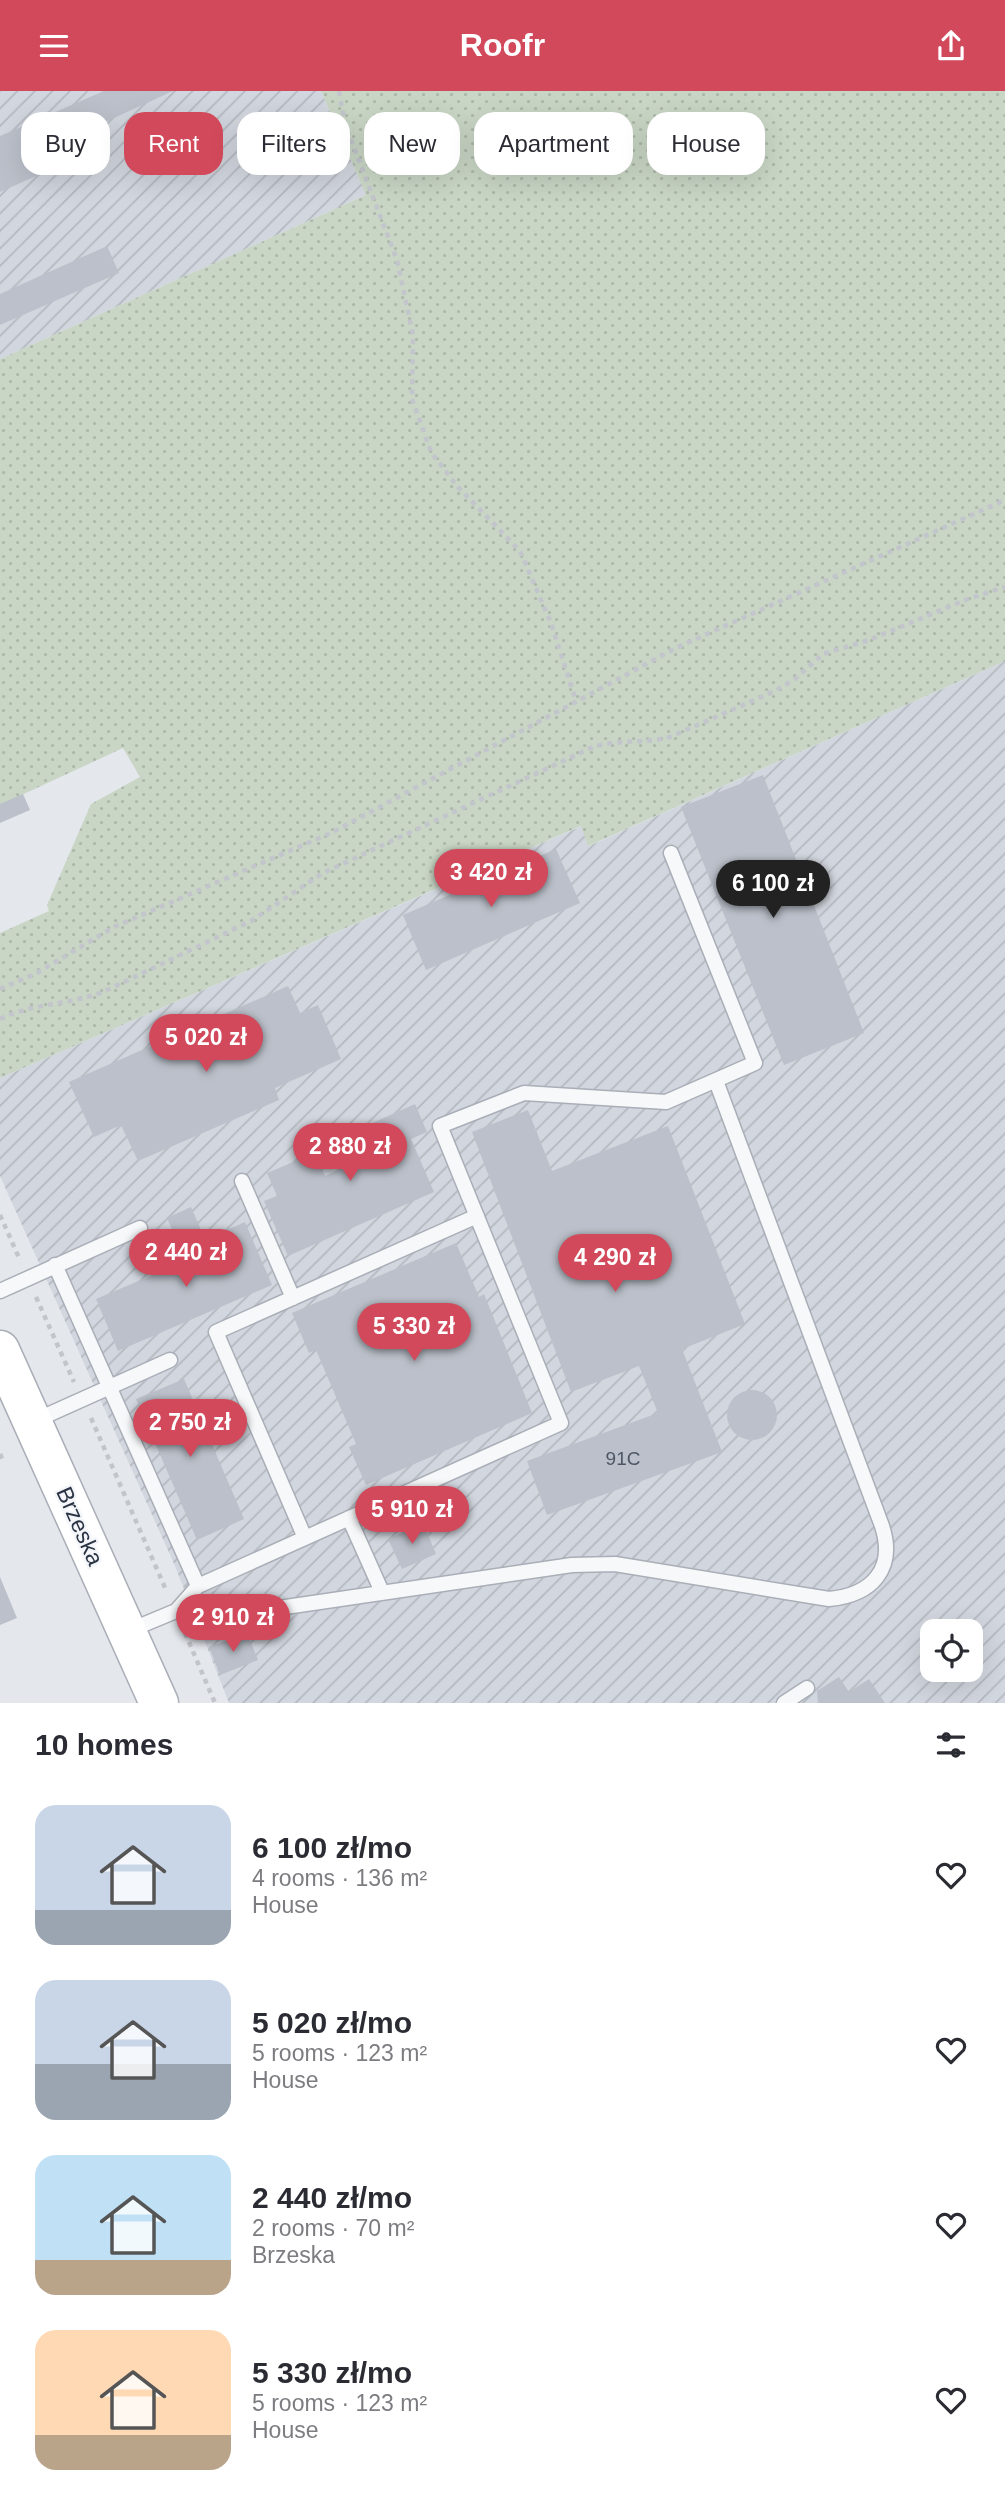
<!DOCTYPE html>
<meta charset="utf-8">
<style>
:root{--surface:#fff;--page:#f7f7f7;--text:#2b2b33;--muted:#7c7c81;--accent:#d1495b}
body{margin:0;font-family:Arial,sans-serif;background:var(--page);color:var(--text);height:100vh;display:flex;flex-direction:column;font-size:26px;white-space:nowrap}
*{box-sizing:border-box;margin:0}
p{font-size:23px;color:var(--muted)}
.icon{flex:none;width:38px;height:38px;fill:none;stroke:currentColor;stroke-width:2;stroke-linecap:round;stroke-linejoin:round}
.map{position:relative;height:1612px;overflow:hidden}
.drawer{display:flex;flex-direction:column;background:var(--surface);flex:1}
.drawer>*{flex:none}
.top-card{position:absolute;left:21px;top:21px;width:964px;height:63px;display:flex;gap:14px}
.fabs{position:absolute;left:920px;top:1528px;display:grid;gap:14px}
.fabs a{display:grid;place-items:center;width:63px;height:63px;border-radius:14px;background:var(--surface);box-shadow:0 7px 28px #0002;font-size:35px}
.price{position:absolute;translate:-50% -60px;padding:0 16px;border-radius:24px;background:var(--accent);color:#fff;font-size:23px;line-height:46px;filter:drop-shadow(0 2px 4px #0008)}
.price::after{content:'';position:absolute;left:50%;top:42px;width:21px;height:16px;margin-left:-10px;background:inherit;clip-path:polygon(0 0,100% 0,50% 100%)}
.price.on{background:#222;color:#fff}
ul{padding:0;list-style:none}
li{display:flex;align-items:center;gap:21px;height:175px;padding:0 35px}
li span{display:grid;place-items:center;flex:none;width:196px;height:140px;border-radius:21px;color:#555}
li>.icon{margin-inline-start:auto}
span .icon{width:84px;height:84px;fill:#fffc;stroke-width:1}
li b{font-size:30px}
h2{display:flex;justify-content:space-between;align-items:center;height:84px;padding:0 35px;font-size:30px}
.chip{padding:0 24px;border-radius:21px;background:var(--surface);box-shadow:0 7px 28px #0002;font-size:24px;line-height:63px}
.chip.on{background:var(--accent);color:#fff}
header{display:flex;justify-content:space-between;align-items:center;height:91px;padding:0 35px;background:var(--accent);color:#fff;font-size:32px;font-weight:600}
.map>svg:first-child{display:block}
.industrial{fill:url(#industrial-furrows);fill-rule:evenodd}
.grass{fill:url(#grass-dots)}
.building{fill:#bbc0ca}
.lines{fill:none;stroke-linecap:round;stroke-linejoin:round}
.lane-casing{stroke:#a9aeb7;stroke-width:17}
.secondary-casing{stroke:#a9aeb7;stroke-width:41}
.path{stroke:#c2c5cb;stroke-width:4.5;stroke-dasharray:5 5;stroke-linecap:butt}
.lane{stroke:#f7f8fa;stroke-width:14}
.secondary{stroke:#fff;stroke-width:38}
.labels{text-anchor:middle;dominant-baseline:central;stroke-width:5;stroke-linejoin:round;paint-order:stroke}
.number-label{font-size:19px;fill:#4f5766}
.street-label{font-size:23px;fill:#2b3445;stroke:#f4f6f9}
</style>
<header><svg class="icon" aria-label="menu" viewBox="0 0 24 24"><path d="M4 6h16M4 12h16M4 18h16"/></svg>Roofr<svg class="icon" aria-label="share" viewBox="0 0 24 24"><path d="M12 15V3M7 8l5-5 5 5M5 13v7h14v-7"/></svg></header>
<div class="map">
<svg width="1005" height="1612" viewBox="0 0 1005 1612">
<defs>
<pattern id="industrial-furrows" width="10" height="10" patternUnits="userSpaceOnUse" patternTransform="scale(1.75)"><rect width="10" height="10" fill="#d2d6de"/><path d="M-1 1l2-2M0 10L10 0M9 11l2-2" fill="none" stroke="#b4b8c0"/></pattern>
<pattern id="grass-dots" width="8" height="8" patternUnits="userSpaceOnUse" patternTransform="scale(1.75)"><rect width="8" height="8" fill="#c9d6c5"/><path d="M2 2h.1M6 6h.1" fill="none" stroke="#adb8ab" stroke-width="1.8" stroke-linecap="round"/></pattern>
</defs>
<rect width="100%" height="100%" fill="#e4e7ec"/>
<path class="industrial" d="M 0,0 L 321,0 L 366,104 L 0,268 Z
M 1005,570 L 1005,1612 L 229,1612 L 175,1475 L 0,1085 L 0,987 L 582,735 L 589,755 ZM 933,1540 L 971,1540 L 971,1578 L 933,1578 Z"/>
<path class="grass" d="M 321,0 L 1005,0 L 1005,570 L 588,755 L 581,735 L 0,987 L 0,842 L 49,820 L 47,814 L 91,713 L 140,686 L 123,657 L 0,714 L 0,268 L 366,104 Z"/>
<path class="building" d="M 104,0 L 173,0 L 57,53 L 65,72 L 0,101 L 0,45 Z
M 107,155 L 119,182 L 0,234 L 0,203 Z
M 763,684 L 864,942 L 784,974 L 681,716 Z
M 23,703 L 30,719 L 0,732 L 0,713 Z
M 556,758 L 580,812 L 426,879 L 403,824 Z
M 288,895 L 300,922 L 318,914 L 341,968 L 275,997 L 279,1009 L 138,1070 L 121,1034 L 94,1046 L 69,991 Z
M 415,1013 L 427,1041 L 411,1048 L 434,1101 L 288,1165 L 264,1110 L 277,1105 L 267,1082 L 315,1062 L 325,1085 L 353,1072 L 341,1046 Z
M 528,1019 L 552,1080 L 668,1035 L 745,1233 L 682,1258 L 722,1361 L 547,1424 L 527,1370 L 658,1322 L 639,1275 L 571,1301 L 472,1041 Z
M 191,1116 L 202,1141 L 189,1147 L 186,1140 L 175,1145 L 167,1127 Z
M 245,1131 L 272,1194 L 118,1260 L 96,1208 L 202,1163 L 197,1152 Z
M 456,1152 L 479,1206 L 484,1203 L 532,1322 L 366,1394 L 349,1356 L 356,1353 L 316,1259 L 309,1262 L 292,1222 Z
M 184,1288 L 244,1428 L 197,1449 L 136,1308 Z
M727 1324a25 25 0 1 1 50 0a25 25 0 1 1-50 0Z
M 423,1432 L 436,1463 L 402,1478 L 388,1448 Z
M 0,1486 L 17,1527 L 0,1534 Z
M 247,1542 L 258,1569 L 220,1584 L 209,1556 Z
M 839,1586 L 849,1601 L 869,1588 L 885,1612 L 818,1612 L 817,1600 Z"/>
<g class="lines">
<g class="lane-casing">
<path id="lane" d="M 242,1090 L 293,1207
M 55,1174 L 198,1495
M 0,1200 L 140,1137
M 34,1330 L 170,1269
M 349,1427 L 382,1501
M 305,1447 L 216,1241 L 477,1125
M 176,1520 L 231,1524 L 572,1474 L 615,1473 L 829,1508 C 872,1504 896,1478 882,1435 L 716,990
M 128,1540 L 176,1520 L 198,1495 L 561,1332 L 440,1035 L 524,1002 L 666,1011 L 755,972 L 671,762
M 784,1612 L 807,1597"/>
</g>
<g class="secondary-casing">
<path id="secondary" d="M 0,1259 L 159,1612"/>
</g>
<path class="path" d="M 339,0 L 345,33 L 397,169 L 413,244 L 412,308 L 431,361 L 458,396 L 520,460 L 551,532 L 576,610
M 0,898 L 35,883 L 114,836 L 333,741 L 676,557 L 1005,409
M 0,928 C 33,912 68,914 103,901 L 251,830 L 323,782 L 593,656 C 619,648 644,653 670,646 L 775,600 L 795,588 L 823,563 L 869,549 L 965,509 L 1005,496
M 0,1124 L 20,1169
M 36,1206 L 74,1291
M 91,1327 L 166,1499
M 0,1363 L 3,1370
M 185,1542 L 215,1612"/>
<use href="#lane" class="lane"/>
<use href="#secondary" class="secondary"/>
</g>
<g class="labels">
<g class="number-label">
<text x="623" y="1367">91C</text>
</g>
<g class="street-label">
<text transform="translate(80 1435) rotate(66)">Brzeska</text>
</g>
</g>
</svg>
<div class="fabs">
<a><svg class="icon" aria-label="locate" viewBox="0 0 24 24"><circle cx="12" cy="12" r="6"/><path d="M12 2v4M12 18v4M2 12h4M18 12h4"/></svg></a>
</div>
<b class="price" style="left:491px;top:818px">3 420 zł</b>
<b class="price on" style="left:773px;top:829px">6 100 zł</b>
<b class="price" style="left:206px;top:983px">5 020 zł</b>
<b class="price" style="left:350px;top:1092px">2 880 zł</b>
<b class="price" style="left:186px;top:1198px">2 440 zł</b>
<b class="price" style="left:615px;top:1203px">4 290 zł</b>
<b class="price" style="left:414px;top:1272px">5 330 zł</b>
<b class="price" style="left:190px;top:1368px">2 750 zł</b>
<b class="price" style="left:412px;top:1455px">5 910 zł</b>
<b class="price" style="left:233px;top:1563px">2 910 zł</b>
<div class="top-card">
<a class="chip">Buy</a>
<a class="chip on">Rent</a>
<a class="chip">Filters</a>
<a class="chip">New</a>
<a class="chip">Apartment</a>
<a class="chip">House</a>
</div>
</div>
<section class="drawer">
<h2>10 homes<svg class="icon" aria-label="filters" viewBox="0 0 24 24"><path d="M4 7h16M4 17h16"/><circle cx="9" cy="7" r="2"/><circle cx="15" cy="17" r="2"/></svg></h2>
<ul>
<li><span style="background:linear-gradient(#c9d6e8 75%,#9aa5b1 0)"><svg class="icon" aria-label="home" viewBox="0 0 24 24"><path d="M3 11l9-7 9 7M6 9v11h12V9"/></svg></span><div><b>6 100 zł/mo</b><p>4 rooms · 136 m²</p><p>House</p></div><svg class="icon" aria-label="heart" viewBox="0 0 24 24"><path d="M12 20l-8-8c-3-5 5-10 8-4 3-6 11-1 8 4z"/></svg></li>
<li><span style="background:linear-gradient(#c9d6e8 60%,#9aa5b1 0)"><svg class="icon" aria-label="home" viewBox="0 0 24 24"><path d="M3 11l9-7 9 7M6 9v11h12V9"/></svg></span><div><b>5 020 zł/mo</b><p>5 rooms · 123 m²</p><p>House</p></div><svg class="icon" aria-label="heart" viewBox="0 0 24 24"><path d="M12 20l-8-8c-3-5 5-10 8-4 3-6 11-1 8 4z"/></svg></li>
<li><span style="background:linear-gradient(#bfe0f5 75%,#b9a48a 0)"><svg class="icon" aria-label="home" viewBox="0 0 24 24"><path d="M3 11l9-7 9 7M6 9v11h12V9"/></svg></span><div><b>2 440 zł/mo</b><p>2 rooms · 70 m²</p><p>Brzeska</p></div><svg class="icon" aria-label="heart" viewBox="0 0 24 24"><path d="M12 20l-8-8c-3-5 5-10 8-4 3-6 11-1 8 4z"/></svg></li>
<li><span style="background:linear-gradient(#ffd9b3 75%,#b9a48a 0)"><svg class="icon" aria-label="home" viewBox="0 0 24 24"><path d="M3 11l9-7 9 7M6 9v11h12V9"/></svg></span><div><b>5 330 zł/mo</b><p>5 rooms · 123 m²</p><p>House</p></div><svg class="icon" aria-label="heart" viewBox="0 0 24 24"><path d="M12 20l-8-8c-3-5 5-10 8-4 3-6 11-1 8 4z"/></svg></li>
</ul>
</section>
